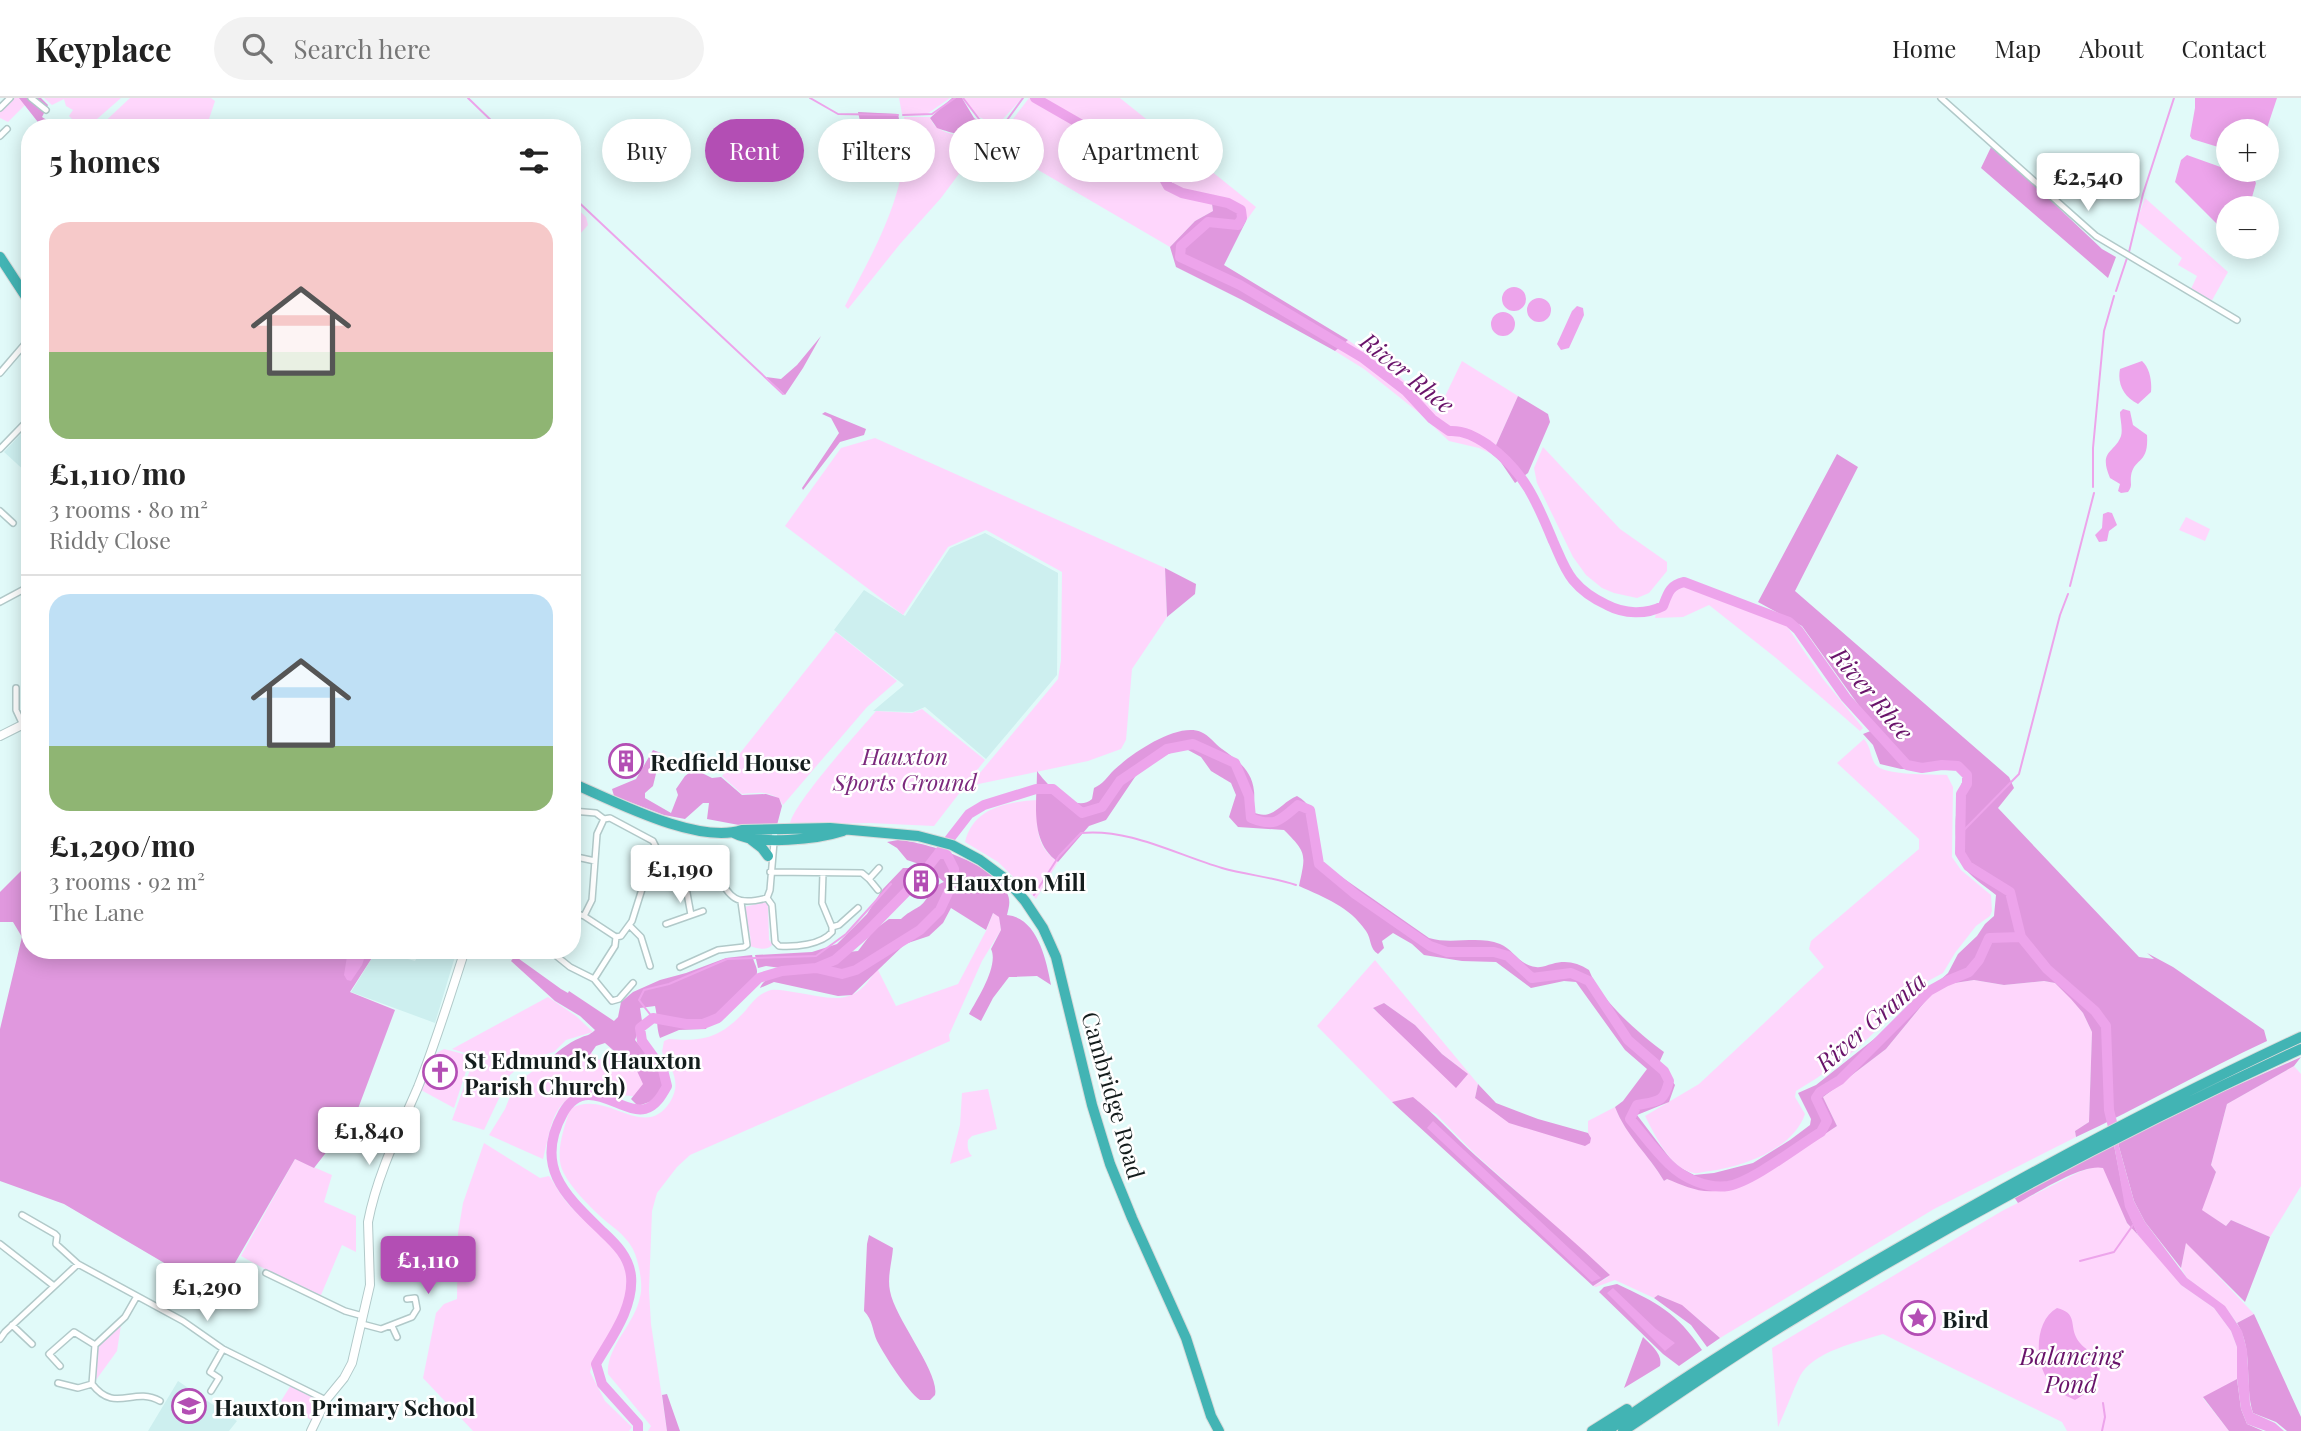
<!DOCTYPE html>
<meta charset="utf-8">
<style>
:root{--surface:#fff;--page:#f2f2f2;--text:#222;--muted:#767676;--line:#e0e0e0;--accent:#b34eb4}
body{margin:0;font-family:"Playfair Display",serif;background:var(--page);color:var(--text);height:100vh;display:flex;flex-direction:column;font-size:26px;white-space:nowrap}
*{box-sizing:border-box;margin:0}
p{font-size:23px;color:var(--muted)}
.icon{flex:none;width:38px;height:38px;fill:none;stroke:currentColor;stroke-width:2;stroke-linecap:round;stroke-linejoin:round}
.map{position:relative;flex:1;overflow:hidden}
.side{position:absolute;left:21px;top:21px;width:560px;height:840px;display:flex;flex-direction:column;background:var(--surface);border-radius:28px;box-shadow:0 4px 18px #0003}
.side>*{flex:none}
.banner{position:absolute;left:602px;top:21px;width:665px;height:63px;display:flex;gap:14px}
.controls{position:absolute;left:2216px;top:21px;display:grid;gap:14px}
.controls a{display:grid;place-items:center;width:63px;height:63px;border-radius:50%;background:var(--surface);box-shadow:0 4px 18px #0003;font-size:35px}
.price{position:absolute;translate:-50% -60px;padding:0 16px;border-radius:7px;background:#fff;color:#222;font-size:23px;line-height:46px;filter:drop-shadow(0 2px 4px #0008)}
.price::after{content:'';position:absolute;left:50%;top:42px;width:21px;height:16px;margin-left:-10px;background:inherit;clip-path:polygon(0 0,100% 0,50% 100%)}
.price.selected{background:var(--accent);color:#fff}
ul{padding:0;list-style:none}
li{display:grid;align-content:center;gap:14px;height:371px;padding:0 28px}
li+li{border-top:2px solid var(--line)}
li span{display:grid;place-items:center;height:217px;border-radius:21px;color:#555}
li>.icon{margin-inline-start:auto}
span .icon{width:126px;height:126px;fill:#fffc;stroke-width:1}
li b{font-size:30px}
h2{display:flex;justify-content:space-between;align-items:center;height:84px;padding:0 28px;font-size:30px}
.chip{padding:0 24px;border-radius:32px;background:var(--surface);box-shadow:0 4px 18px #0003;font-size:24px;line-height:63px}
.chip.selected{background:var(--accent);color:#fff}
header{display:flex;align-items:center;gap:42px;box-sizing:border-box;height:98px;padding:0 35px;background:var(--surface);border-bottom:2px solid var(--line)}
header strong{font-size:33px}
nav{display:flex;gap:38px;margin-inline-start:auto;font-size:24px}
.search{width:490px;height:63px;background:var(--page);display:flex;align-items:center;gap:18px;box-sizing:border-box;padding:0 24px;border-radius:38px;color:var(--muted);font-size:26px}
.map>svg:first-child{display:block}
.built{fill:#cdefef}
.green{fill:#fed6fc;fill-rule:evenodd}
.forest{fill:#e098de}
.water{fill:#eda4eb}
.lines{fill:none;stroke-linecap:round;stroke-linejoin:round}
.stream{stroke:#eda4eb;stroke-width:2}
.river{stroke:#eda4eb;stroke-width:10}
.street-casing{stroke:#b1c9c9;stroke-width:8}
.secondary-casing{stroke:#b1c9c9;stroke-width:10}
.highway-casing{stroke:#d9dbdb;stroke-width:12}
.street{stroke:#fff;stroke-width:5}
.secondary{stroke:#fff;stroke-width:8}
.highway{stroke:#42b4b4;stroke-width:10}
.labels{text-anchor:middle;dominant-baseline:central;stroke-width:5;stroke-linejoin:round;paint-order:stroke}
.park-label{font-size:23px;font-style:italic;fill:#7c297d;stroke:#fff}
.poi-label{font-size:23px;font-weight:bold;fill:#141d1d;stroke:#fff;text-anchor:start}
.street-label{font-size:23px;fill:#141d1d;stroke:#fff}
.water-label{font-size:24px;font-style:italic;fill:#69136a;stroke:#fff}
</style>
<header>
<strong>Keyplace</strong>
<div class="search"><svg class="icon" aria-label="search" viewBox="0 0 24 24"><circle cx="10" cy="10" r="6"/><path d="M15 15l6 6"/></svg>Search here</div>
<nav><a>Home</a><a>Map</a><a>About</a><a>Contact</a></nav>
</header>
<div class="map">
<svg width="2301" height="1333" viewBox="0 0 2301 1333">
<rect width="100%" height="100%" fill="#e1faf9"/>
<path class="built" d="M 30,326 L 30,388 L 22,381 L 27,375 L 4,354 Z
M 985,435 L 1058,475 L 1057,577 L 986,661 L 925,609 L 913,614 L 873,613 L 904,587 L 834,532 L 864,492 L 905,518 L 950,450 Z
M 377,852 L 415,863 L 421,852 L 457,852 L 435,925 L 351,894 Z
M 178,1283 L 237,1323 L 229,1333 L 148,1333 Z"/>
<path class="green" d="M 12,0 L 22,0 L 27,5 L 8,24 L 0,20 L 0,13 Z
M 44,0 L 121,0 L 89,28 L 79,28 L 69,18 L 73,12 L 66,8 L 64,1 L 52,7 Z
M 130,0 L 211,0 L 215,3 L 206,30 L 98,30 Z
M 899,0 L 950,0 L 927,16 L 902,16 Z
M 963,0 L 1022,0 L 1003,21 L 992,25 L 977,18 Z
M 1029,0 L 1120,0 L 1256,109 L 1246,123 L 1238,106 L 1200,103 L 1212,106 L 1213,113 L 1195,123 L 1170,149 L 994,46 Z
M 904,19 L 930,19 C 932,23 933,27 937,29 C 949,40 966,33 979,49 L 941,100 L 900,146 L 848,211 L 845,208 C 876,148 912,89 904,19 Z
M 2145,100 L 2228,174 L 2211,204 L 2190,193 L 2197,178 L 2178,167 L 2182,160 L 2137,123 Z
M 572,106 L 586,119 L 588,127 L 572,145 Z
M 1348,242 L 1400,279 L 1437,315 L 1462,263 L 1518,298 L 1492,356 L 1479,350 L 1449,343 L 1418,314 L 1364,271 L 1335,253 Z
M 875,340 L 1165,470 L 1167,519 L 1132,571 L 1126,642 L 1121,651 L 1088,663 L 969,688 L 1058,581 L 1061,562 L 1062,474 L 986,432 L 948,449 L 903,517 L 785,428 L 841,350 Z
M 1543,349 L 1620,431 L 1667,464 L 1667,473 L 1649,495 L 1637,500 L 1614,495 L 1602,490 L 1586,477 L 1573,459 L 1537,385 L 1534,370 Z
M 2186,419 L 2210,431 L 2205,443 L 2179,432 Z
M 1682,486 L 1755,512 L 1786,527 L 1823,581 L 1863,630 L 1860,633 L 1776,560 L 1709,507 L 1683,519 L 1655,520 L 1656,515 L 1664,512 L 1673,491 Z
M 836,534 L 897,583 L 867,609 L 783,707 C 774,691 757,695 742,696 L 722,678 Z
M 922,611 L 985,662 L 934,728 L 869,725 L 790,727 C 789,710 861,631 876,613 L 912,615 Z
M 1864,641 C 1871,649 1870,658 1875,666 C 1883,678 1933,676 1947,677 L 1953,689 L 1952,759 L 1961,772 L 1991,797 L 1992,813 L 1990,818 L 1976,828 L 1955,855 L 1943,875 L 1915,890 L 1891,918 L 1858,950 L 1817,980 L 1796,993 L 1795,999 L 1805,1016 C 1793,1051 1745,1068 1711,1073 C 1706,1073 1699,1076 1694,1075 C 1670,1071 1655,1037 1645,1018 L 1699,986 L 1824,869 L 1809,851 L 1811,843 L 1919,751 L 1919,741 L 1837,665 Z
M 1037,702 C 1038,729 1034,747 1058,764 L 1036,801 L 998,764 L 965,744 C 973,710 1006,704 1037,702 Z
M 765,804 L 768,806 L 769,842 L 773,846 C 768,853 758,851 750,848 C 753,834 743,822 744,809 Z
M 993,815 L 999,818 L 1001,832 L 982,863 L 949,937 L 950,943 L 690,1057 L 677,1069 L 657,1095 L 652,1113 L 649,1192 L 651,1226 L 667,1333 L 648,1333 L 651,1328 L 608,1276 C 606,1249 635,1226 640,1199 C 643,1188 640,1173 637,1162 C 633,1145 621,1135 608,1125 C 594,1113 561,1082 560,1063 C 558,1045 565,1028 570,1011 C 606,989 644,1045 670,1004 C 682,984 672,972 662,954 L 664,943 L 669,941 C 706,944 721,939 746,912 C 753,903 760,895 771,892 C 778,891 786,893 793,894 C 834,900 854,911 877,870 L 896,908 L 958,886 L 987,831 Z
M 1375,862 L 1478,986 L 1475,1000 L 1488,1009 L 1591,1040 L 1588,1035 L 1588,1023 L 1615,1009 C 1626,1037 1649,1057 1664,1083 L 1667,1081 L 1702,1092 L 1764,1073 L 1837,1028 L 1823,999 L 1886,951 L 1932,895 L 1948,886 L 1974,882 L 2004,887 L 2044,883 L 2055,885 L 2071,900 L 2083,915 L 2092,934 L 2089,1024 L 2075,1033 L 2076,1039 L 1934,1111 L 1720,1240 C 1700,1222 1683,1207 1659,1197 L 1654,1200 L 1615,1182 L 1596,1189 L 1593,1188 L 1607,1180 L 1609,1176 L 1475,1056 L 1436,1016 L 1425,1011 L 1417,1002 L 1392,1004 L 1317,928 ZM 1384,905 L 1415,927 L 1442,956 L 1467,975 L 1373,911 Z
M 548,899 L 576,918 L 593,934 L 566,942 L 554,954 L 529,961 L 510,977 L 484,1032 L 452,1022 L 475,958 L 452,951 Z
M 444,951 L 471,958 L 454,1010 L 421,992 L 437,955 Z
M 588,951 L 598,962 L 619,952 C 633,958 641,972 649,985 L 641,999 L 621,997 L 590,987 C 550,1006 553,1023 543,1061 L 489,1037 L 505,1011 L 515,986 L 540,968 C 564,967 565,955 588,951 Z
M 2294,968 L 2301,976 L 2301,1088 L 2270,1139 L 2231,1122 L 2226,1128 L 2201,1112 L 2216,1074 L 2211,1067 L 2227,1006 Z
M 988,991 L 997,1031 L 972,1038 L 968,1042 C 967,1049 968,1054 972,1058 L 950,1066 L 960,1027 L 962,995 Z
M 484,1045 L 540,1080 L 549,1078 C 556,1088 562,1100 571,1109 C 595,1134 633,1155 627,1196 C 623,1224 598,1247 590,1274 L 605,1303 L 632,1329 L 629,1333 L 473,1333 L 423,1280 L 436,1215 L 444,1206 L 457,1201 L 458,1135 L 463,1105 Z
M 295,1061 L 332,1077 L 324,1104 L 356,1118 L 356,1154 L 342,1147 L 321,1197 L 296,1188 L 241,1158 Z
M 2097,1068 L 2104,1070 L 2107,1075 L 2127,1125 L 2163,1164 L 2181,1187 L 2214,1210 L 2231,1233 L 2237,1249 L 2237,1281 L 2203,1300 L 2229,1333 L 2067,1333 L 2062,1324 L 1883,1236 C 1858,1244 1814,1253 1800,1278 C 1792,1294 1786,1312 1778,1329 L 1772,1250 L 2002,1113 L 2079,1074 Z
M 2186,1144 L 2254,1216 L 2237,1225 L 2226,1210 L 2187,1180 L 2181,1170 Z
M 121,1227 L 117,1253 L 96,1282 L 97,1250 Z
M 291,1287 L 316,1301 L 318,1311 L 311,1322 L 281,1303 Z"/>
<path class="forest" d="M 19,0 L 41,0 L 48,7 L 42,19 L 59,30 L 41,28 Z
M 952,0 L 962,0 L 974,20 L 998,34 L 984,49 L 979,49 C 969,36 952,36 937,30 L 930,20 Z
M 858,14 L 898,16 L 904,46 L 898,46 L 860,23 Z
M 1992,47 L 2102,151 L 2116,159 L 2108,180 L 1981,70 Z
M 1184,93 L 1238,106 L 1246,123 L 1224,167 L 1348,242 L 1335,253 L 1242,202 L 1176,169 L 1170,149 L 1195,123 L 1213,113 L 1212,106 L 1185,100 Z
M 821,238 L 803,270 L 785,297 L 766,279 L 781,281 L 797,267 Z
M 1518,298 L 1548,316 L 1550,324 L 1528,375 L 1515,385 L 1500,363 L 1492,356 Z
M 825,314 L 866,331 L 864,337 L 840,344 L 803,392 L 802,390 L 839,335 L 831,320 L 822,316 Z
M 1837,356 L 1858,369 L 1795,493 L 2009,679 L 2014,690 L 1998,710 L 2139,859 L 2154,861 L 2147,855 L 2173,869 L 2264,932 L 2267,943 C 2202,973 2141,1009 2076,1039 L 2075,1033 L 2089,1024 L 2092,934 L 2083,915 L 2071,901 L 2055,885 L 2044,883 L 2004,887 L 1974,882 L 1948,886 L 1932,895 L 1886,951 L 1823,999 L 1837,1028 C 1806,1048 1752,1089 1715,1093 C 1699,1095 1682,1087 1667,1081 L 1664,1083 C 1649,1057 1626,1038 1615,1009 L 1623,1003 L 1647,971 L 1625,952 L 1576,884 L 1564,883 L 1531,890 L 1496,864 L 1462,863 L 1424,857 L 1412,846 L 1393,835 L 1382,843 L 1384,850 L 1378,856 C 1369,850 1372,842 1366,833 C 1349,808 1325,800 1299,788 C 1306,756 1307,755 1284,732 L 1238,729 L 1229,719 L 1236,697 L 1231,685 L 1211,673 L 1201,659 L 1188,652 L 1179,652 L 1160,659 L 1137,676 L 1106,722 L 1089,728 L 1058,764 C 1029,744 1037,705 1037,673 C 1047,687 1075,716 1092,701 L 1094,690 C 1103,686 1107,679 1114,672 C 1131,656 1177,624 1201,634 C 1209,637 1215,646 1222,651 C 1237,662 1252,672 1254,693 C 1255,700 1253,707 1253,714 C 1273,724 1281,704 1297,698 C 1322,711 1312,744 1323,766 L 1429,840 C 1452,847 1478,837 1500,846 C 1513,851 1520,868 1536,869 C 1542,870 1547,867 1552,866 C 1565,862 1577,864 1589,872 C 1601,903 1637,934 1664,954 L 1659,965 L 1675,987 L 1669,1004 L 1637,1017 L 1675,1067 L 1694,1077 L 1714,1075 L 1753,1065 L 1790,1042 L 1810,1027 L 1811,1021 L 1798,995 L 1816,987 L 1883,934 L 1948,875 L 1958,856 L 1977,838 L 1985,826 L 1994,818 L 1996,797 C 1986,789 1974,781 1966,772 C 1950,753 1955,699 1964,679 L 1956,672 L 1901,671 L 1880,666 L 1873,647 L 1863,636 L 1873,632 L 1867,619 L 1802,528 L 1758,504 Z
M 1165,470 L 1196,486 L 1195,496 L 1167,519 Z
M 653,652 L 661,655 L 653,688 L 645,695 L 645,700 L 671,715 L 678,697 L 676,691 L 685,678 L 694,671 L 712,680 L 721,679 L 742,697 L 766,696 L 779,700 L 782,708 L 777,727 L 739,727 L 707,721 L 709,705 L 703,705 L 685,721 L 664,717 L 614,698 L 612,691 L 636,681 Z
M 898,742 C 927,744 994,766 1007,795 C 1011,803 1009,809 1007,817 C 1037,820 1046,860 1051,887 L 1037,878 L 1009,879 L 993,900 L 981,923 L 969,916 C 978,900 999,867 991,851 L 1001,832 L 999,819 L 993,815 L 986,832 L 951,810 L 943,825 L 929,838 L 905,846 L 852,897 L 838,898 L 774,884 L 760,890 C 764,880 775,879 781,870 L 766,868 L 758,870 L 755,857 L 812,854 L 837,846 L 867,816 L 882,792 L 903,770 L 910,770 L 909,784 L 912,793 C 895,802 902,799 893,812 C 881,828 855,830 848,854 L 858,853 L 874,832 L 889,821 L 901,821 C 907,815 912,813 920,808 C 930,800 930,789 944,784 L 925,768 L 907,762 L 897,750 L 887,744 Z
M 30,764 L 30,852 L 377,852 L 350,894 L 395,912 L 356,1016 L 314,1070 L 295,1061 L 217,1196 L 64,1106 L 0,1083 L 0,931 L 22,839 L 13,824 L 0,824 L 0,794 Z
M 752,857 C 753,862 757,869 757,873 C 758,892 713,915 706,931 L 679,932 L 660,940 C 656,929 658,920 655,908 L 640,910 L 642,923 L 635,942 L 657,968 L 664,986 L 655,1002 L 638,1008 L 631,1001 L 643,986 L 637,973 L 641,966 L 627,958 L 621,959 L 605,945 L 596,948 L 589,958 L 573,955 L 558,971 L 550,968 L 547,964 C 555,955 568,945 580,940 C 586,937 589,938 595,932 L 580,918 L 555,903 L 511,863 L 515,858 L 561,891 L 568,895 L 569,893 L 614,923 L 618,919 L 621,904 L 633,894 L 660,882 L 686,875 L 726,860 Z
M 1384,905 L 1415,927 L 1442,956 L 1468,976 L 1456,990 L 1373,910 Z
M 2301,959 L 2294,968 L 2227,1006 L 2211,1067 L 2216,1074 L 2202,1112 L 2226,1128 L 2231,1122 L 2270,1139 L 2245,1204 L 2186,1145 L 2181,1170 L 2145,1124 L 2134,1103 L 2118,1045 L 2222,994 Z
M 1478,986 L 1496,1005 L 1538,1021 L 1588,1035 L 1591,1040 L 1590,1045 L 1585,1048 L 1509,1025 L 1475,1000 Z
M 1413,999 C 1436,1017 1454,1038 1476,1058 C 1520,1097 1566,1136 1610,1177 L 1593,1188 L 1392,1004 Z
M 2114,1047 L 2126,1109 L 2138,1137 L 2127,1125 L 2103,1070 C 2083,1065 2037,1095 2018,1105 L 2014,1099 Z
M 869,1137 L 893,1150 C 892,1164 887,1179 890,1193 C 895,1221 940,1275 935,1297 L 930,1302 L 920,1302 C 907,1293 885,1258 877,1243 C 872,1232 873,1222 864,1213 L 867,1146 Z
M 1617,1186 C 1658,1205 1676,1214 1702,1252 L 1679,1268 L 1663,1256 L 1599,1194 L 1604,1189 Z
M 1658,1197 L 1682,1207 L 1720,1240 L 1707,1249 L 1691,1227 L 1654,1200 Z
M 2254,1216 L 2301,1319 L 2301,1333 L 2287,1333 L 2276,1324 L 2253,1315 C 2244,1286 2254,1252 2237,1225 Z
M 1643,1239 C 1651,1247 1663,1256 1660,1268 L 1624,1290 Z
M 2237,1281 L 2241,1311 L 2247,1326 L 2263,1333 L 2229,1333 L 2203,1299 Z
M 667,1296 L 680,1333 L 667,1333 L 662,1297 Z"/>
<path class="water" d="M 2195,0 L 2277,0 L 2266,33 L 2228,33 L 2228,52 L 2192,41 L 2190,38 L 2195,10 Z
M 2187,57 L 2254,81 L 2256,85 L 2249,110 L 2228,110 L 2228,137 L 2175,84 L 2181,62 Z
M1502 201a12 12 0 1 1 24 0a12 12 0 1 1-24 0Z
M1527 212a12 12 0 1 1 24 0a12 12 0 1 1-24 0Z
M 1577,208 L 1583,210 L 1584,217 L 1569,250 L 1561,252 L 1557,246 L 1572,213 Z
M1491 226a12 12 0 1 1 24 0a12 12 0 1 1-24 0Z
M 2142,263 C 2150,270 2152,284 2151,294 L 2138,306 C 2124,299 2117,286 2120,271 Z
M 2123,311 L 2130,313 L 2133,327 L 2147,337 C 2149,367 2134,359 2131,378 C 2130,386 2133,387 2128,394 L 2121,395 L 2118,393 L 2120,386 L 2110,380 C 2098,352 2115,355 2121,338 C 2123,331 2120,321 2120,314 Z
M 2108,414 L 2112,415 L 2117,427 L 2109,433 L 2107,443 L 2099,444 L 2095,437 L 2102,430 L 2103,416 Z
M 348,852 L 367,852 L 362,867 L 351,883 L 347,882 L 344,877 Z
M 1433,1023 L 1601,1180 L 1592,1184 L 1427,1030 Z
M 2118,1045 L 2134,1103 L 2145,1124 L 2187,1180 L 2225,1208 L 2242,1233 L 2247,1252 L 2250,1306 L 2253,1315 L 2275,1325 L 2284,1333 L 2266,1333 L 2247,1326 L 2241,1311 L 2237,1281 L 2237,1249 L 2231,1233 L 2214,1210 L 2181,1187 L 2138,1137 L 2125,1109 L 2114,1047 Z
M 1613,1190 L 1656,1231 L 1675,1245 L 1665,1253 L 1607,1195 Z
M 2057,1210 C 2077,1215 2070,1226 2076,1239 C 2083,1255 2112,1259 2094,1283 C 2088,1291 2085,1297 2075,1302 C 2064,1297 2054,1292 2048,1282 C 2034,1262 2035,1222 2057,1210 Z"/>
<g class="lines">
<path class="stream" d="M 468,0 L 499,30
M 810,0 L 838,16 L 898,17
M 963,0 L 979,21 L 999,33 L 1023,0
M 903,17 L 932,16 L 955,0
M 572,98 L 783,296
M 2129,154 L 2143,96 L 2174,0
M 2116,193 L 2127,160
M 2093,389 L 2093,350 L 2104,233 L 2114,198
M 2070,488 L 2094,395
M 1961,735 L 2019,676 L 2060,517 L 2068,496
M 1034,797 L 1059,758 L 1081,735 C 1129,730 1177,757 1222,770 C 1247,777 1272,779 1296,787
M 653,920 L 639,902 L 644,892 L 669,886 L 727,861 L 816,858 L 846,836 L 891,786
M 2080,1163 L 2114,1154 L 2133,1127
M 2102,1333 L 2105,1319 L 2103,1305"/>
<path class="river" d="M 1035,0 L 1096,35 L 1114,43 L 1162,77 L 1168,88 L 1182,95 L 1228,105 L 1241,112 L 1242,120 L 1238,127 L 1208,124 L 1181,148 L 1180,159 L 1240,187 L 1363,260 L 1406,293 L 1432,321 L 1449,333 C 1464,332 1476,339 1488,347 C 1524,373 1537,404 1553,443 C 1559,456 1564,471 1573,482 C 1582,493 1594,501 1607,507 C 1624,516 1646,517 1663,508 C 1668,495 1670,487 1684,484 L 1789,524 L 1798,532 L 1846,600 L 1907,667 L 1922,670 L 1942,667 L 1958,668 L 1967,677 L 1967,686 L 1961,696 L 1960,755 L 1968,768 L 2010,794 L 2021,839 L 2047,871 L 2095,913 L 2106,928 L 2109,1012 L 2115,1037
M 816,870 L 842,876 L 856,872 L 920,832 L 940,812 L 953,784 L 954,771 L 947,757 L 939,754
M 638,1333 L 638,1326 L 602,1286 L 596,1266 C 611,1240 634,1210 631,1178 C 629,1159 616,1146 603,1134 C 566,1098 533,1069 563,1015 C 586,974 622,1017 645,1011 C 656,1008 662,997 667,988 L 663,972 L 642,943 L 640,930 L 653,920 L 686,926 L 703,926 L 718,920 L 759,880 L 782,873 L 816,870 L 835,862 L 864,837 L 917,783 L 969,716 L 984,707 L 1036,691 L 1053,691 L 1082,715 L 1102,709 L 1120,683 L 1167,651 L 1193,646 L 1235,665 L 1249,698 L 1251,720 C 1275,730 1281,722 1298,707 L 1310,712 L 1319,766 L 1355,796 L 1430,848 L 1447,854 L 1494,854 L 1508,858 L 1532,880 L 1571,875 L 1589,883 L 1628,942 L 1664,973 L 1669,983 C 1664,1005 1658,1003 1637,1007 L 1630,1021 C 1643,1036 1655,1053 1669,1066 C 1683,1080 1707,1091 1728,1088 C 1752,1084 1798,1048 1821,1034 L 1827,1023 L 1816,1000 L 1820,994 L 1840,982 L 1929,893 L 1947,883 L 1969,874 L 1979,862 L 1989,840 L 2021,839"/>
<g class="street-casing">
<path id="street" d="M 31,0 L 46,12
M 1941,0 L 2096,138 L 2237,222
M 0,10 L 10,0
M 0,38 L 7,31
M 0,275 L 30,240
M 0,351 L 30,320
M 0,413 L 13,425
M 0,504 L 30,488
M 16,590 L 16,612 L 23,627
M 572,713 L 596,715 L 604,721
M 572,758 L 595,763
M 683,773 L 691,817
M 770,774 L 862,775 L 869,781 L 879,770
M 869,781 L 878,792
M 767,800 L 772,807 L 775,844 L 779,848 C 795,849 821,847 832,834 L 832,829 L 822,805 L 823,775
M 572,814 L 584,818 L 616,839
M 584,818 L 592,802 L 597,736 L 604,721 L 610,720 L 653,743 L 656,749 L 654,770
M 666,826 L 703,813
M 630,828 L 641,839 L 650,868
M 832,829 L 839,827 L 858,810
M 616,839 L 621,838 L 632,823 L 648,772 L 683,773 L 712,770 L 715,773 C 730,799 734,809 767,800 L 770,792 L 775,732
M 549,852 L 570,869 L 594,881 L 612,903 L 619,901 L 633,885
M 680,869 L 718,852 L 744,849 L 747,847 L 741,804
M 594,881 L 615,848 L 616,839
M 22,1117 L 55,1136 L 57,1138 L 56,1146 L 78,1166 L 183,1223 L 223,1251 L 326,1302
M 0,1146 L 54,1188
M 266,1175 L 345,1213 L 363,1218
M 137,1198 L 125,1219 L 95,1247 L 92,1286 C 115,1316 133,1288 160,1303
M 362,1226 L 381,1231 L 412,1219 L 417,1211 L 415,1200 L 407,1201
M 12,1227 L 32,1246
M 392,1228 L 397,1239
M 0,1241 L 5,1234 L 78,1166
M 60,1268 L 49,1256 L 74,1234 L 95,1247
M 58,1285 L 78,1290 L 92,1286
M 211,1293 L 219,1280 L 210,1274 L 223,1251"/>
</g>
<g class="secondary-casing">
<path id="secondary" d="M 0,638 L 30,623
M 311,1333 L 326,1302 L 344,1280 L 352,1265 L 370,1187 L 368,1124 C 377,1077 399,1033 418,989 C 436,944 450,898 465,852"/>
</g>
<g class="highway-casing">
<path id="highway" d="M 0,159 L 30,205
M 572,685 C 614,703 698,747 742,732 L 830,730 L 918,738 L 952,747 L 980,762 L 1007,782 L 1025,803 L 1043,830 L 1056,859 L 1092,1007 L 1110,1066 L 1132,1120 L 1186,1240 L 1211,1318 L 1219,1333
M 734,735 C 758,748 818,741 843,733
M 749,740 L 762,750 L 768,758
M 1592,1333 L 1627,1311
M 1607,1333 C 1723,1252 1843,1180 1967,1111 C 2076,1050 2187,992 2301,939
M 1623,1333 C 1677,1297 1731,1259 1787,1225 C 1953,1123 2124,1032 2301,951"/>
</g>
<use href="#street" class="street"/>
<use href="#secondary" class="secondary"/>
<use href="#highway" class="highway"/>
</g>
<defs>
<g id="building-ring" transform="scale(1.75)"><circle r="9.5" fill="#fff" stroke="#b34eb4" stroke-width="1.5"/><path d="M-4-6H4V6H1V3H-1V6H-4ZM-2.5-4.3h1.7v1.8h-1.7ZM.8-4.3h1.7v1.8H.8ZM-2.5-1h1.7V.8h-1.7ZM.8-1h1.7V.8H.8Z" fill="#b34eb4"/></g>
<g id="church-ring" transform="scale(1.75)"><circle r="9.5" fill="#fff" stroke="#b34eb4" stroke-width="1.5"/><path d="M-1.2-6h2.4v3.5h3.3v2.4h-3.3V6h-2.4V-.1h-3.3v-2.4h3.3Z" fill="#b34eb4"/></g>
<g id="sight-ring" transform="scale(1.75)"><circle r="9.5" fill="#fff" stroke="#b34eb4" stroke-width="1.5"/><path d="M0-6L1.8-2.2L6-1.7L2.9 1.2L3.7 5.4L0 3.3L-3.7 5.4L-2.9 1.2L-6-1.7L-1.8-2.2Z" fill="#b34eb4"/></g>
<g id="school-ring" transform="scale(1.75)"><circle r="9.5" fill="#fff" stroke="#b34eb4" stroke-width="1.5"/><path d="M0-5L7-2L0 1L-7-2ZM-4 1L0 2.5L4 1V4Q0 6-4 4Z" fill="#b34eb4"/></g>
</defs>
<g fill-rule="evenodd">
<use href="#building-ring" x="626" y="663"/>
<use href="#building-ring" x="921" y="783"/>
<use href="#church-ring" x="440" y="974"/>
<use href="#sight-ring" x="1918" y="1220"/>
<use href="#school-ring" x="189" y="1308"/>
</g>
<g class="labels">
<g class="park-label">
<text x="905" y="657">Hauxton<tspan x="905" dy="26">Sports Ground</tspan></text>
</g>
<g class="poi-label">
<text x="650" y="663">Redfield House</text>
<text x="946" y="783">Hauxton Mill</text>
<text x="464" y="961">St Edmund's (Hauxton<tspan x="464" dy="26">Parish Church)</tspan></text>
<text x="1942" y="1220">Bird</text>
<text x="214" y="1308">Hauxton Primary School</text>
</g>
<g class="street-label">
<text transform="translate(1114 997) rotate(74)">Cambridge Road</text>
</g>
<g class="water-label">
<text transform="translate(1408 274) rotate(39)">River Rhee</text>
<text transform="translate(1873 595) rotate(50)">River Rhee</text>
<text transform="translate(1870 923) rotate(-41)">River Granta</text>
<text x="2071" y="1257">Balancing<tspan x="2071" dy="28">Pond</tspan></text>
</g>
</g>
</svg>
<div class="controls">
<a>+</a>
<a>−</a>
</div>
<b class="price" style="left:2088px;top:115px">£2,540</b>
<b class="price" style="left:680px;top:807px">£1,190</b>
<b class="price" style="left:369px;top:1069px">£1,840</b>
<b class="price selected" style="left:428px;top:1198px">£1,110</b>
<b class="price" style="left:207px;top:1225px">£1,290</b>
<div class="banner">
<a class="chip">Buy</a>
<a class="chip selected">Rent</a>
<a class="chip">Filters</a>
<a class="chip">New</a>
<a class="chip">Apartment</a>
</div>
<section class="side">
<h2>5 homes<svg class="icon" aria-label="filters" viewBox="0 0 24 24"><path d="M4 7h16M4 17h16"/><circle cx="9" cy="7" r="2"/><circle cx="15" cy="17" r="2"/></svg></h2>
<ul>
<li><span style="background:linear-gradient(#f6c9c9 60%,#8fb573 0)"><svg class="icon" aria-label="home" viewBox="0 0 24 24"><path d="M3 11l9-7 9 7M6 9v11h12V9"/></svg></span><div><b>£1,110/mo</b><p>3 rooms · 80 m²</p><p>Riddy Close</p></div></li>
<li><span style="background:linear-gradient(#bfe0f5 70%,#8fb573 0)"><svg class="icon" aria-label="home" viewBox="0 0 24 24"><path d="M3 11l9-7 9 7M6 9v11h12V9"/></svg></span><div><b>£1,290/mo</b><p>3 rooms · 92 m²</p><p>The Lane</p></div></li>
</ul>
</section>
</div>
